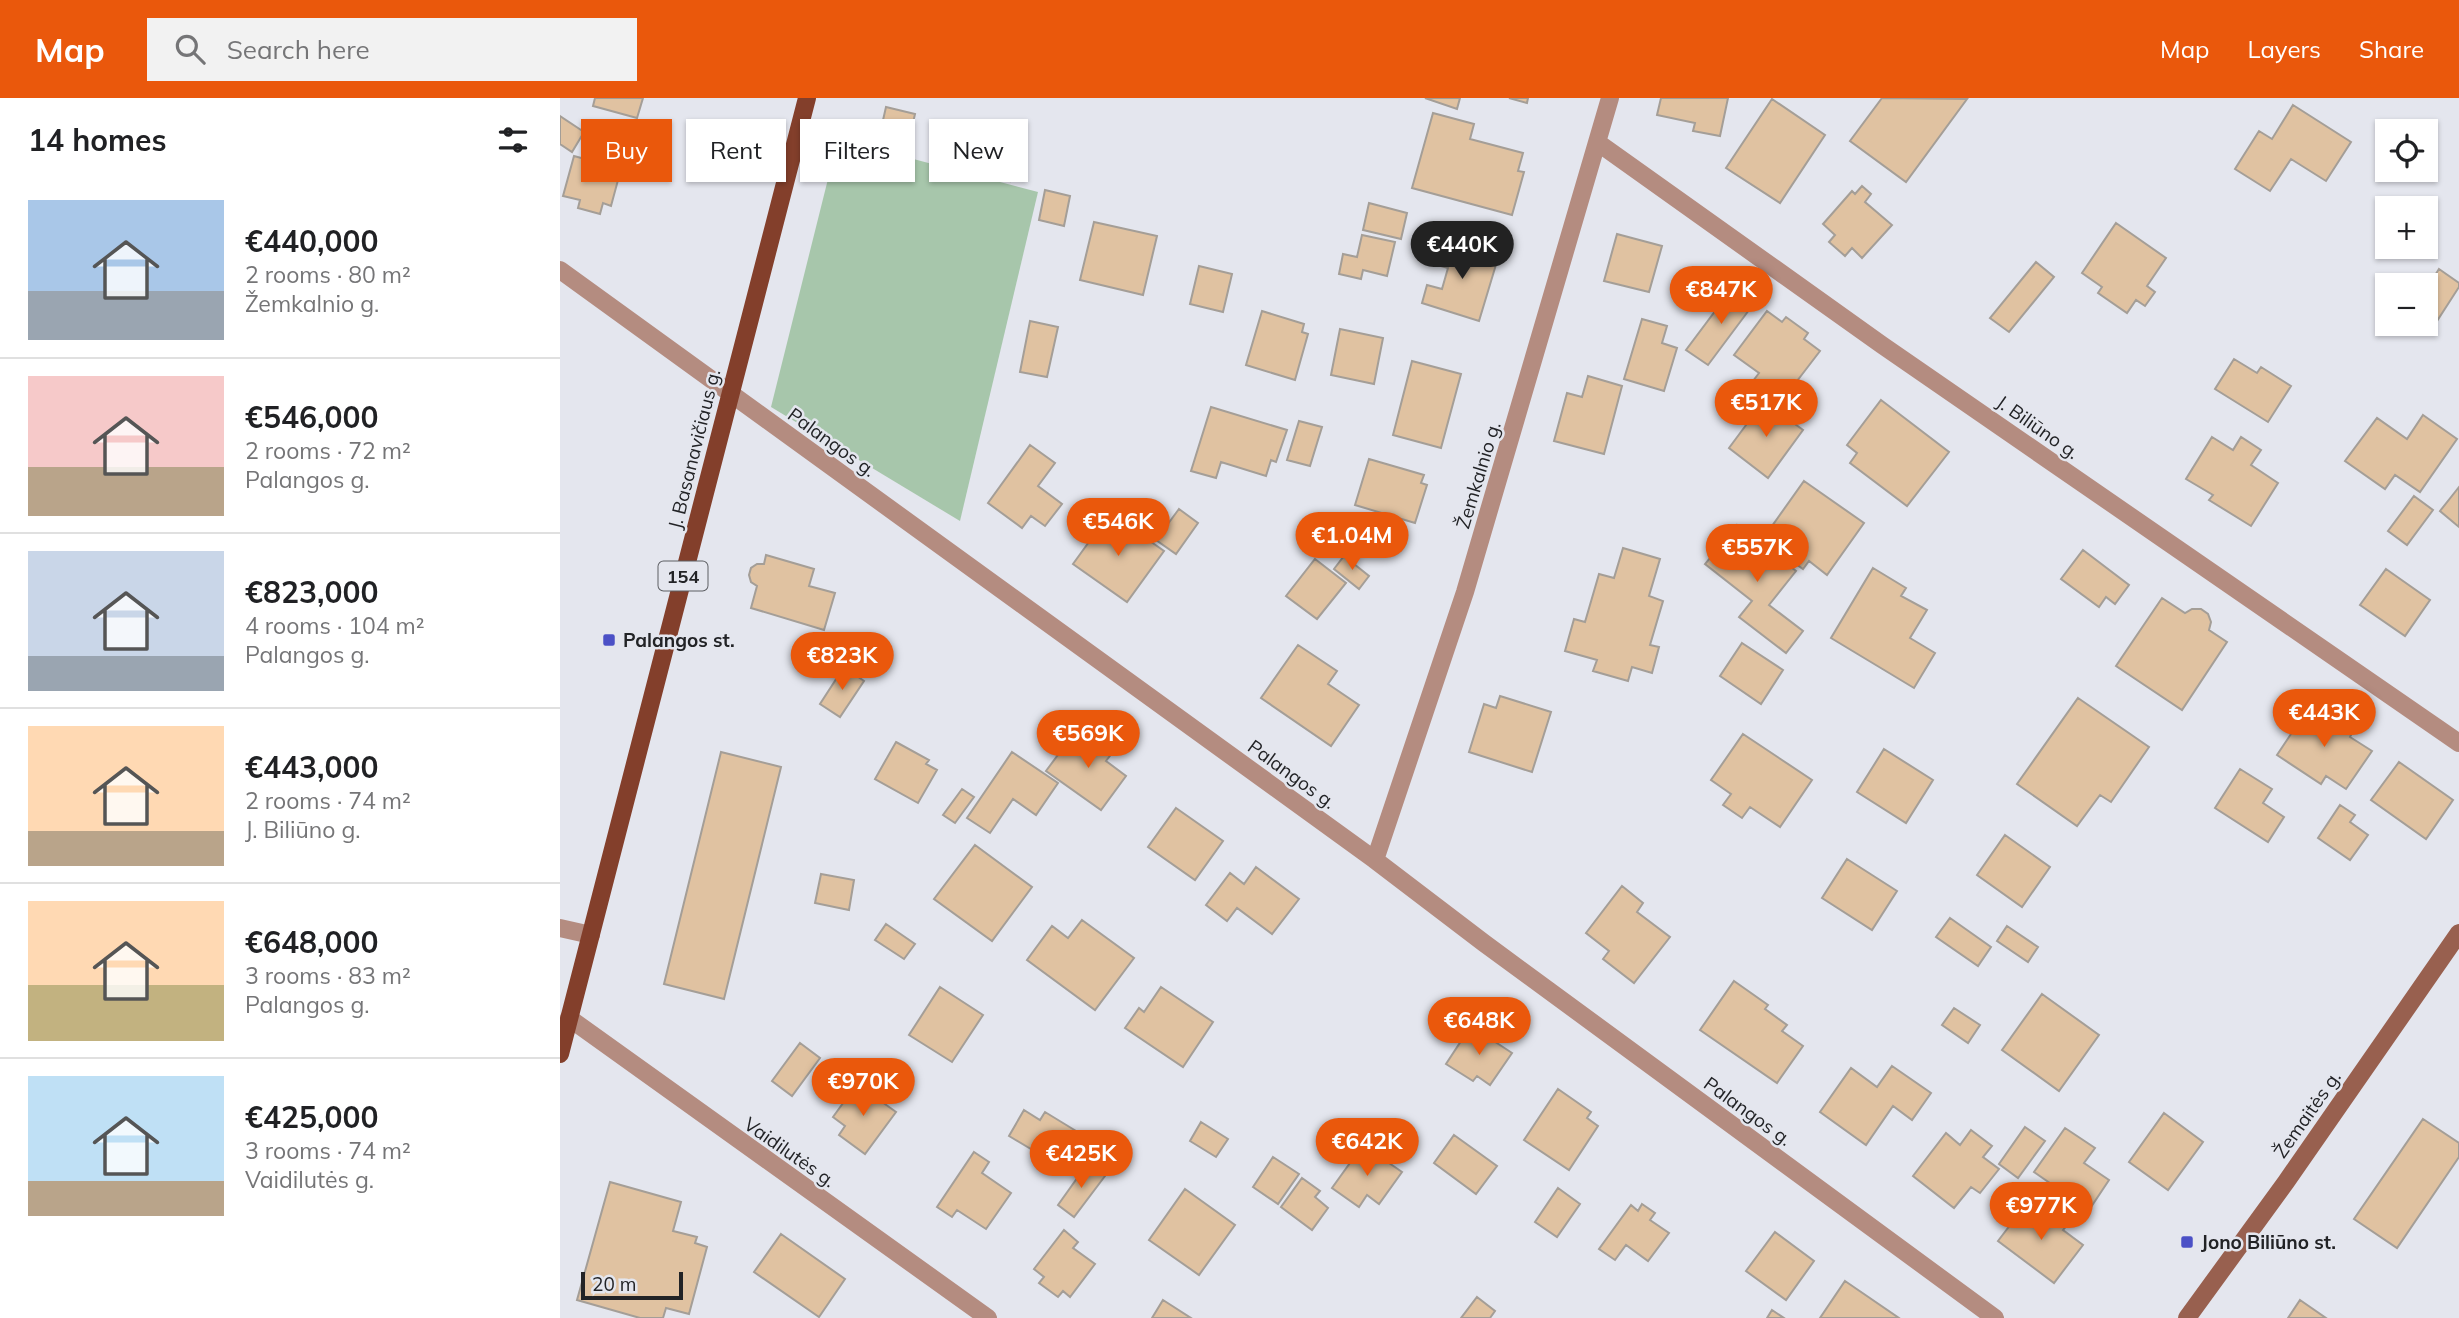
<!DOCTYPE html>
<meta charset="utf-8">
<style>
:root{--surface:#fff;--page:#f2f2f2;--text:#202124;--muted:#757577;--line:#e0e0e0;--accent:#ea580c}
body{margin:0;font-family:Mulish,sans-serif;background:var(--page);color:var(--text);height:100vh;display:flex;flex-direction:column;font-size:26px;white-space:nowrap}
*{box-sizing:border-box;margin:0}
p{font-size:23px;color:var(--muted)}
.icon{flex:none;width:38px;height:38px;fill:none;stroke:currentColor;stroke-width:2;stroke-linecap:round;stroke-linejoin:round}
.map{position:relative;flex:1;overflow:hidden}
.panel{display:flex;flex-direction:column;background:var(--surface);width:560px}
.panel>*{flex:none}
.hud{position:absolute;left:21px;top:21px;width:665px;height:63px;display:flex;gap:14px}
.fabs{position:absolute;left:1815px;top:21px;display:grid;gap:14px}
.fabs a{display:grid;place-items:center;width:63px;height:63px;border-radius:0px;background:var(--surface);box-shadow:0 2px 5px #0004;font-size:35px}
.scale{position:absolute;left:21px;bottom:18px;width:102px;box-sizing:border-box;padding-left:7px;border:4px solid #222326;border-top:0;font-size:19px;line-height:24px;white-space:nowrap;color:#222326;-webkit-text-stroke:5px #e4e6ee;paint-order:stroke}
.price{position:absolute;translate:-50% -60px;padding:0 16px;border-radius:24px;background:var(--accent);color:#fff;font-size:23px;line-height:46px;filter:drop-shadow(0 2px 4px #0008)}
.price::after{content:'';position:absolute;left:50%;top:42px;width:21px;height:16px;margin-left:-10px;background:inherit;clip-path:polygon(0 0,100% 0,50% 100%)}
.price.active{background:#222;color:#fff}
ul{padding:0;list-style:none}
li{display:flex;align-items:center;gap:21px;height:175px;padding:0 28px}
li+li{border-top:2px solid var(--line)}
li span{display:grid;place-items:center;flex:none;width:196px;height:140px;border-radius:0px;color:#555}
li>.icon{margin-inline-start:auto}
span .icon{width:84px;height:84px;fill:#fffc;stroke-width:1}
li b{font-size:30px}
h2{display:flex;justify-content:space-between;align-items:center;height:84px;padding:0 28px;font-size:30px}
.pill{padding:0 24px;border-radius:0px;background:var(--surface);box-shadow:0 2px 5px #0004;font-size:24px;line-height:63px}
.pill.active{background:var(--accent);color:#fff}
header{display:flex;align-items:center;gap:42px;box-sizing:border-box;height:98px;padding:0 35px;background:var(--accent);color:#fff}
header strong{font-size:33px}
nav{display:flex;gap:38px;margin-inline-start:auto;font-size:24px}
.search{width:490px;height:63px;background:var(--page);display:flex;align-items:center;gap:18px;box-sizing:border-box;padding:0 24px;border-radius:0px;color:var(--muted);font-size:26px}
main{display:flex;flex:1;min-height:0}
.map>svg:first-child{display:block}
.green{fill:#a7c6ab}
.building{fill:#e0c2a1;stroke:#a49e97;stroke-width:2}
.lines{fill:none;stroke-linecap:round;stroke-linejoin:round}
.minor{stroke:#b48c80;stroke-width:18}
.secondary{stroke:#98604f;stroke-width:18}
.primary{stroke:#833f2b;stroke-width:18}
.poi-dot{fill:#4b50c6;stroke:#e4e6ee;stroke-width:2.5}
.labels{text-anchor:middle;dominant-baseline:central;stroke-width:5;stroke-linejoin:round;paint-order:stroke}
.shield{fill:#e4e6ee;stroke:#5c5e62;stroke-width:2}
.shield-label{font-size:18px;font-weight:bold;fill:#222326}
.street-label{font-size:19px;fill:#222326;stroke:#e4e6ee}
.poi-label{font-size:19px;font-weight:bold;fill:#222326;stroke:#e4e6ee;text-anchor:start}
</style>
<header>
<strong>Map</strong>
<div class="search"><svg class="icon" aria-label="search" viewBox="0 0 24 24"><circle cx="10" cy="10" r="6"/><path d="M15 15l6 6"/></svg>Search here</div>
<nav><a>Map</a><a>Layers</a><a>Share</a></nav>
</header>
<main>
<section class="panel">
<h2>14 homes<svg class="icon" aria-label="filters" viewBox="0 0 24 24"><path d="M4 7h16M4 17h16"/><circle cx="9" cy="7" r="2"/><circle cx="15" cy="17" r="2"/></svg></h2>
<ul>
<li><span style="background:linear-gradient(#a9c7e8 65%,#9aa5b1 0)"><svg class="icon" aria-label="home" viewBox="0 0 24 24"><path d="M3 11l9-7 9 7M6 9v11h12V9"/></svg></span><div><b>€440,000</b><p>2 rooms · 80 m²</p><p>Žemkalnio g.</p></div></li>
<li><span style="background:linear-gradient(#f6c9c9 65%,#b9a48a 0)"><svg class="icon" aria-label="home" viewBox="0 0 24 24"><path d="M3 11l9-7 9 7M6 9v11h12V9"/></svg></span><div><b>€546,000</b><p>2 rooms · 72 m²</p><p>Palangos g.</p></div></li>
<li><span style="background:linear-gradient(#c9d6e8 75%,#9aa5b1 0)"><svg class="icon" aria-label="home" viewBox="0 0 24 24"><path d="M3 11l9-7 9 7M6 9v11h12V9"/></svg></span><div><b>€823,000</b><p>4 rooms · 104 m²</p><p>Palangos g.</p></div></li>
<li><span style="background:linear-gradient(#ffd9b3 75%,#b9a48a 0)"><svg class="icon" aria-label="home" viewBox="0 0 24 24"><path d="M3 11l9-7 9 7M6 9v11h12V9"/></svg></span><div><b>€443,000</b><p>2 rooms · 74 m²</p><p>J. Biliūno g.</p></div></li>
<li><span style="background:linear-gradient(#ffd9b3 60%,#c2b280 0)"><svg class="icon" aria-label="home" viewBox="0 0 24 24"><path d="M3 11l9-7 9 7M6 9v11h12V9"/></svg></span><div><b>€648,000</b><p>3 rooms · 83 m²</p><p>Palangos g.</p></div></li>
<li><span style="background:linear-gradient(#bfe0f5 75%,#b9a48a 0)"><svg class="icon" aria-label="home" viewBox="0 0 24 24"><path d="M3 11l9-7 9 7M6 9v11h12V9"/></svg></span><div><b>€425,000</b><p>3 rooms · 74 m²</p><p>Vaidilutės g.</p></div></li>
</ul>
</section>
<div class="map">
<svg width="1899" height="1220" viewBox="0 0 1899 1220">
<rect width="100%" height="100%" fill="#e4e6ee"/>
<path class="green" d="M 278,41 L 478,94 L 400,423 L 211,309 Z"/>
<path class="building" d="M 35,0 L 83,0 L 77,20 L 33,8 Z
M 865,0 L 900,0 L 897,11 Z
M 949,0 L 968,0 L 967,5 Z
M 1101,0 L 1168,0 L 1160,38 L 1133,33 L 1135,25 L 1097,17 Z
M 1322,0 L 1407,1 L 1346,84 L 1290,43 Z
M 1212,1 L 1265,37 L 1220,105 L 1166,70 Z
M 1733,7 L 1791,44 L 1766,83 L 1731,61 L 1710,93 L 1675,71 L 1699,33 L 1712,41 Z
M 326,9 L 355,16 L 350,38 L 321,31 Z
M 873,15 L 914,26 L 910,41 L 963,55 L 958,73 L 964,74 L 952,117 L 852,90 Z
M 0,18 L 24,34 L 12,54 L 0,46 Z
M 401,46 L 456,58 L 450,83 L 395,71 Z
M 14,58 L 61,71 L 51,108 L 43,105 L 40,116 L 18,110 L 20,102 L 3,98 Z
M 1302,88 L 1311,96 L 1305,104 L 1332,127 L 1302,160 L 1292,150 L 1285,158 L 1269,144 L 1275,137 L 1263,126 L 1292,93 L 1295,96 Z
M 485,92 L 510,98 L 504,128 L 479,122 Z
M 809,105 L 847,115 L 841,141 L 803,132 Z
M 534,124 L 597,138 L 583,197 L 520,182 Z
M 1556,125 L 1606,160 L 1587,188 L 1595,194 L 1585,208 L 1576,202 L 1567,215 L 1538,195 L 1542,189 L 1522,175 Z
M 1057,136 L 1102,148 L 1089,194 L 1044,183 Z
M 802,137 L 835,144 L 827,178 L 803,172 L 801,181 L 779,176 L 783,156 L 797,159 Z
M 881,142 L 938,160 L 919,223 L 862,205 L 867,187 L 882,191 L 888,170 L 874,166 Z
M 1476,164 L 1494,179 L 1449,234 L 1430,220 Z
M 639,168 L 672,176 L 663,214 L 630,206 Z
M 1879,171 L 1899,185 L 1899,189 L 1877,223 L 1866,215 L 1866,187 L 1853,187 L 1855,184 L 1869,187 Z
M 1174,188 L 1195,204 L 1148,267 L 1126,252 Z
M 702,213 L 744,226 L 742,234 L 748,236 L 735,282 L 686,267 Z
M 1207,213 L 1222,224 L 1226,219 L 1248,235 L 1244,241 L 1260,253 L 1227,296 L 1219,291 L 1214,299 L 1193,283 L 1199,275 L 1174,257 Z
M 1082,221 L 1107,228 L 1102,245 L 1117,250 L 1104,293 L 1064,281 Z
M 470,223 L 498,229 L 487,279 L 460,274 Z
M 780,231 L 823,240 L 814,286 L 771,277 Z
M 1674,261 L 1697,275 L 1701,269 L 1731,288 L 1708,324 L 1655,291 Z
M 852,263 L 901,276 L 881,350 L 833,337 Z
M 1028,278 L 1062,288 L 1044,356 L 994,343 L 1007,295 L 1022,299 Z
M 1321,302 L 1389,354 L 1347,408 L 1290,365 L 1297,355 L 1287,347 Z
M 1204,303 L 1243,332 L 1208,380 L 1169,350 Z
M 651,309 L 727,332 L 716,364 L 711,362 L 706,378 L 661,364 L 656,380 L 631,373 Z
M 1863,317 L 1897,341 L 1860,394 L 1835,377 L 1825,391 L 1785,363 L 1817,320 L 1847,341 Z
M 739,323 L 762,329 L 750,368 L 727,362 Z
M 1652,339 L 1673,352 L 1681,339 L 1701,352 L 1691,367 L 1718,385 L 1691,428 L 1649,402 L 1653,397 L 1626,381 Z
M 470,347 L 495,365 L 478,388 L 502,406 L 485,428 L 471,418 L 462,430 L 428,405 Z
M 809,361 L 864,377 L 861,385 L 867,387 L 855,425 L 795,407 Z
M 1244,383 L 1304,425 L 1267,477 L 1249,463 L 1243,471 L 1202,442 Z
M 1899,389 L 1899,429 L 1880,413 Z
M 1854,398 L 1873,412 L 1847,447 L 1828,433 Z
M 619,411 L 638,425 L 616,456 L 596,442 Z
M 550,415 L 604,453 L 567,504 L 513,466 Z
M 1177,427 L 1236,473 L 1209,507 L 1243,533 L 1226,555 L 1179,519 L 1192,503 L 1145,466 Z
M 1063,450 L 1100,461 L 1089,498 L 1103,503 L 1090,547 L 1099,549 L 1092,575 L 1072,569 L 1068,583 L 1033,573 L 1037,562 L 1005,553 L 1014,521 L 1025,524 L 1039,476 L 1054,480 Z
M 1523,452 L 1569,487 L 1555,506 L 1546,499 L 1539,509 L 1501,481 Z
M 206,457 L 254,471 L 249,488 L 275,495 L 264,532 L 191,510 L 197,488 L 191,484 L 189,477 L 191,470 L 197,466 L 204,466 Z
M 784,458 L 809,478 L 799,491 L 774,471 Z
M 755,461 L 786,485 L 757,521 L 726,498 Z
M 1313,470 L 1346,490 L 1341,498 L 1367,512 L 1350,540 L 1375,555 L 1354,590 L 1271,540 Z
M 1826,471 L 1870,502 L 1845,538 L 1800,507 Z
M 1602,500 L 1625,515 L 1632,511 L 1641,511 L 1648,516 L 1651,524 L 1649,532 L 1667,544 L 1622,612 L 1556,568 Z
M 1182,545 L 1223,572 L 1201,606 L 1160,578 Z
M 738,547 L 777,573 L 768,586 L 799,607 L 771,648 L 701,600 Z
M 284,569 L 304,583 L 280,619 L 260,606 Z
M 940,598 L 991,614 L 972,674 L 909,654 L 924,606 L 936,610 Z
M 1518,600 L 1589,649 L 1551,704 L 1540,697 L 1517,728 L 1457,686 Z
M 1751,606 L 1793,633 L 1790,639 L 1812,653 L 1786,691 L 1766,678 L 1761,686 L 1717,657 Z
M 535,635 L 556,650 L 546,663 L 566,678 L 541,712 L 486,673 L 512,638 L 525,648 Z
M 1183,636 L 1252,682 L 1220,729 L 1190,709 L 1182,720 L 1163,707 L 1171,696 L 1151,682 Z
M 336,644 L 369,662 L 366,666 L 377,672 L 358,705 L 315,681 Z
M 1324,651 L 1373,682 L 1346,725 L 1297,694 Z
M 161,654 L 221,669 L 164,901 L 104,886 Z
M 452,654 L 498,685 L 476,717 L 453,701 L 430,735 L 407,720 Z
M 1839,664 L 1893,702 L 1866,741 L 1811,702 Z
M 1680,671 L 1712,691 L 1703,705 L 1724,719 L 1708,744 L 1655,710 Z
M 402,691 L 414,699 L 395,725 L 383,717 Z
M 1780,707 L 1795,717 L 1790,724 L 1808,737 L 1790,762 L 1758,740 Z
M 616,710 L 663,743 L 635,782 L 588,749 Z
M 1445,737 L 1490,769 L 1462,809 L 1417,777 Z
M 415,747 L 472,789 L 432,843 L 374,801 Z
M 1287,761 L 1337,793 L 1312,832 L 1262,800 Z
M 696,769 L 739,801 L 712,836 L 677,810 L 667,823 L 646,807 L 670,775 L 684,786 Z
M 261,776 L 294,782 L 289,812 L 255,805 Z
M 1062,788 L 1083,805 L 1077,814 L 1110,839 L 1074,885 L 1043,861 L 1049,853 L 1026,835 Z
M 1390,820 L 1431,849 L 1418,868 L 1376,839 Z
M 522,822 L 574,860 L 535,912 L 467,862 L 492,828 L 508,840 Z
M 326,826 L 355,846 L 344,861 L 315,842 Z
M 1447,828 L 1478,849 L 1468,864 L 1437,843 Z
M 1174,883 L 1208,907 L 1205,911 L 1227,927 L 1222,933 L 1243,948 L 1217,985 L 1140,932 Z
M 380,889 L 423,917 L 392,964 L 349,937 Z
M 601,889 L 653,924 L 623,969 L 565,930 L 579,910 L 584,914 Z
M 1482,896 L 1539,937 L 1499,993 L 1442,952 Z
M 1394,910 L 1420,927 L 1408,945 L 1382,927 Z
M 911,928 L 952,955 L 930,987 L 917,978 L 913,983 L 886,966 Z
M 240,945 L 260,960 L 232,998 L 212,983 Z
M 1332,968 L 1371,995 L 1352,1022 L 1333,1008 L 1306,1047 L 1260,1014 L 1291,970 L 1317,989 Z
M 297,986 L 336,1014 L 305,1056 L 279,1037 L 285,1028 L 273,1019 Z
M 998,991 L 1031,1014 L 1027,1020 L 1038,1028 L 1009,1072 L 964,1042 Z
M 464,1012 L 480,1022 L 485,1014 L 521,1036 L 501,1069 L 449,1038 Z
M 1604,1015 L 1643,1044 L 1608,1092 L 1569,1064 Z
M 1863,1021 L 1899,1045 L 1899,1059 L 1837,1150 L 1794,1121 Z
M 641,1024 L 668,1041 L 656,1059 L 630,1043 Z
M 1465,1029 L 1485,1043 L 1458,1080 L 1439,1066 Z
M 1505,1030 L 1535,1050 L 1524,1065 L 1549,1082 L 1529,1112 L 1474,1074 Z
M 1411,1032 L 1432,1048 L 1423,1059 L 1439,1071 L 1420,1095 L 1411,1089 L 1394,1110 L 1353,1078 L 1386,1035 L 1400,1047 Z
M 894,1037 L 937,1068 L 916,1096 L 874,1065 Z
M 803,1047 L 842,1074 L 819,1106 L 807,1097 L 799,1109 L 772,1090 Z
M 414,1054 L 429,1064 L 422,1075 L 451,1095 L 426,1131 L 397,1112 L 392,1119 L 377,1109 Z
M 713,1059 L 739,1076 L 718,1106 L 693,1089 Z
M 528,1065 L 545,1078 L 514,1119 L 498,1107 Z
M 742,1080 L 760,1093 L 755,1099 L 768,1110 L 752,1132 L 721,1109 Z
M 50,1084 L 121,1104 L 113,1133 L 137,1139 L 135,1145 L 147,1149 L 129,1216 L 106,1210 L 103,1220 L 80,1220 L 17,1202 Z
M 998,1090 L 1020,1106 L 997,1139 L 975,1124 Z
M 625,1091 L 675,1127 L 639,1177 L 589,1142 Z
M 1467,1105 L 1487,1121 L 1492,1114 L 1508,1126 L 1503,1132 L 1523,1147 L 1494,1185 L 1438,1143 Z
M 1082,1106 L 1095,1115 L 1090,1122 L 1109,1135 L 1088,1163 L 1066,1147 L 1055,1162 L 1039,1151 L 1071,1107 L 1078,1113 Z
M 504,1132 L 518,1144 L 513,1150 L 535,1166 L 510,1199 L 503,1193 L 498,1199 L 479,1185 L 484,1179 L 474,1171 Z
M 1215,1134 L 1254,1163 L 1226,1202 L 1186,1173 Z
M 221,1136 L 285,1181 L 259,1219 L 194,1174 Z
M 1285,1183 L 1339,1220 L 1260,1220 Z
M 917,1199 L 935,1213 L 930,1220 L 901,1220 Z
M 603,1202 L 631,1220 L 592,1220 Z
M 1740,1202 L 1766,1220 L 1728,1220 Z
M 1212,1212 L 1224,1220 L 1207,1220 Z"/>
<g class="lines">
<path class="minor" d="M 1037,44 L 1322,247 L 1899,645
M 0,172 L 815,762 L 924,845 L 1435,1220
M 815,762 L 905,494 L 1050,0
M 0,830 L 31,837
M 9,920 L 428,1220"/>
<path class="secondary" d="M 1627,1220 L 1726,1084 L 1899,835"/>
<path class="primary" d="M 0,956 L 247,0"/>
</g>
<g class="poi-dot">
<rect x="42" y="535" width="14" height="14" rx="3.5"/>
<rect x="1620" y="1137" width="14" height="14" rx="3.5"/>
</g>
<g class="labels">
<rect class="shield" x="98.5" y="463.5" width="49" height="29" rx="5"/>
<g class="shield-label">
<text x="123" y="478">154</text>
</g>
<g class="street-label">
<text transform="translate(1478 329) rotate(35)">J. Biliūno g.</text>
<text transform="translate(272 344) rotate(36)">Palangos g.</text>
<text transform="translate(134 351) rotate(-76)">J. Basanavičiaus g.</text>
<text transform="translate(918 377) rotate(-73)">Žemkalnio g.</text>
<text transform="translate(732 676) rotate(36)">Palangos g.</text>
<text transform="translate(1188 1013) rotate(36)">Palangos g.</text>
<text transform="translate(1747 1016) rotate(-55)">Žemaitės g.</text>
<text transform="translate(230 1054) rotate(35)">Vaidilutės g.</text>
</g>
<g class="poi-label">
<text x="63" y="542">Palangos st.</text>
<text x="1641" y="1144">Jono Biliūno st.</text>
</g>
</g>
</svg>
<div class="fabs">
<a><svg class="icon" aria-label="locate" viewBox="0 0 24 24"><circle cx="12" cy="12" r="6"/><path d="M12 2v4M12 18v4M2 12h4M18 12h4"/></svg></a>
<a>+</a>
<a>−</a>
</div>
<div class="scale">20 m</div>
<b class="price active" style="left:902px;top:183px">€440K</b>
<b class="price" style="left:1161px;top:228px">€847K</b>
<b class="price" style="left:1206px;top:341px">€517K</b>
<b class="price" style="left:558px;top:460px">€546K</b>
<b class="price" style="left:792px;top:474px">€1.04M</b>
<b class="price" style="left:1197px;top:486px">€557K</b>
<b class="price" style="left:282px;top:594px">€823K</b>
<b class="price" style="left:1764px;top:651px">€443K</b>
<b class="price" style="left:528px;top:672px">€569K</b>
<b class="price" style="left:919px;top:959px">€648K</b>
<b class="price" style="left:303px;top:1020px">€970K</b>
<b class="price" style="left:807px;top:1080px">€642K</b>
<b class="price" style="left:521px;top:1092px">€425K</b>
<b class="price" style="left:1481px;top:1144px">€977K</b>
<div class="hud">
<a class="pill active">Buy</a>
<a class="pill">Rent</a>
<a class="pill">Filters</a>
<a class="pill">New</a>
</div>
</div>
</main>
